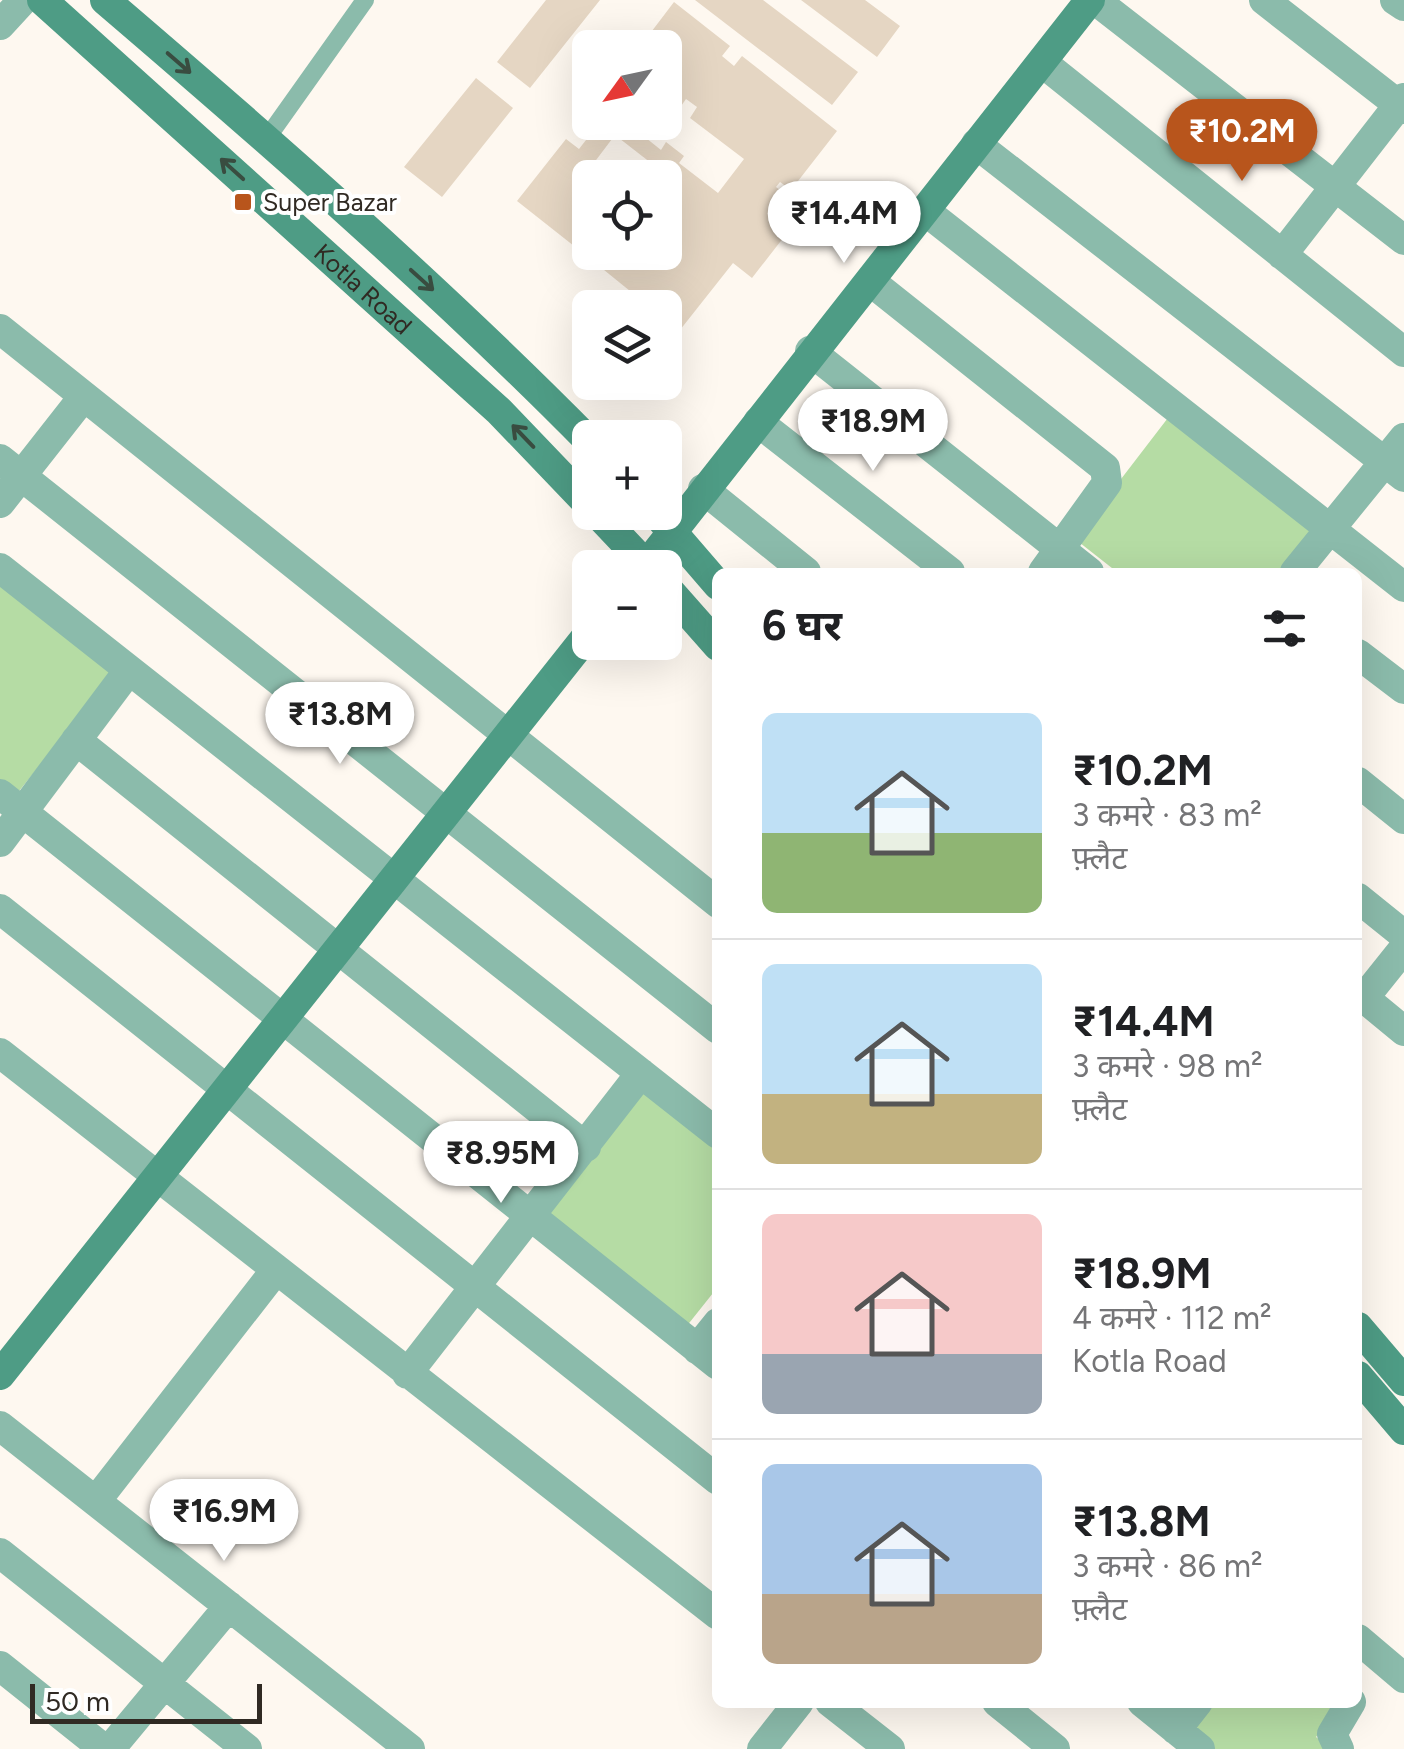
<!DOCTYPE html>
<html lang="hi">
<meta charset="utf-8">
<style>
:root{--surface:#fff;--page:#f6f6f6;--text:#202124;--muted:#757577;--line:#e0e0e0;--accent:#b8551c}
body{margin:0;font-family:Figtree,"Noto Sans Devanagari",sans-serif;background:var(--page);color:var(--text);height:100vh;display:flex;flex-direction:column;font-size:38px;white-space:nowrap}
*{box-sizing:border-box;margin:0}
p{font-size:32px;color:var(--muted)}
.icon{flex:none;width:55px;height:55px;fill:none;stroke:currentColor;stroke-width:2;stroke-linecap:round;stroke-linejoin:round}
.map{position:relative;flex:1;overflow:hidden}
.sheet{position:absolute;left:712px;top:568px;width:650px;height:1140px;display:flex;flex-direction:column;background:var(--surface);border-radius:15px;box-shadow:0 10px 40px #0002}
.sheet>*{flex:none}
.needle{width:65px;rotate:237deg}
.controls{position:absolute;left:572px;top:30px;display:grid;gap:20px}
.controls a{display:grid;place-items:center;width:110px;height:110px;border-radius:15px;background:var(--surface);box-shadow:0 10px 40px #0002;font-size:50px}
.scale{position:absolute;left:30px;bottom:25px;width:232px;box-sizing:border-box;padding-left:10px;border:5px solid #302a23;border-top:0;font-size:28px;line-height:35px;white-space:nowrap;color:#302a23;-webkit-text-stroke:8px #fff;paint-order:stroke}
.price{position:absolute;translate:-50% -85px;padding:0 22px;border-radius:35px;background:#fff;color:#222;font-size:32px;line-height:65px;filter:drop-shadow(0 2px 5px #0008)}
.price::after{content:'';position:absolute;left:50%;top:60px;width:30px;height:22px;margin-left:-15px;background:inherit;clip-path:polygon(0 0,100% 0,50% 100%)}
.price.current{background:var(--accent);color:#fff}
ul{padding:0;list-style:none}
li{display:flex;align-items:center;gap:30px;height:250px;padding:0 50px}
li+li{border-top:2px solid var(--line)}
li span{display:grid;place-items:center;flex:none;width:280px;height:200px;border-radius:15px;color:#555}
li>.icon{margin-inline-start:auto}
span .icon{width:120px;height:120px;fill:#fffc;stroke-width:1}
li b{font-size:42px}
h2{display:flex;justify-content:space-between;align-items:center;height:120px;padding:0 50px;font-size:42px}
.map>svg:first-child{display:block}
.green{fill:#b5dca4}
.building{fill:#e5d6c3}
.lines{fill:none;stroke-linecap:round;stroke-linejoin:round}
.lane{stroke:#8bbbab;stroke-width:18}
.street{stroke:#8bbbab;stroke-width:30}
.secondary{stroke:#4e9c85;stroke-width:30}
.oneway{stroke:#394c40}
.poi-dot{fill:#b8551c;stroke:#fff;stroke-width:4}
.labels{text-anchor:middle;dominant-baseline:central;stroke-width:8;stroke-linejoin:round;paint-order:stroke}
.poi-label{font-size:25px;fill:#302a23;stroke:#fff;text-anchor:start}
.street-label{font-size:25px;fill:#302a23;stroke:#fff}
</style>
<div class="map">
<svg width="1404" height="1749" viewBox="0 0 1404 1749">
<rect width="100%" height="100%" fill="#fef8f0"/>
<path class="green" d="M 1174,410 L 1319,525 L 1281,572 L 1117,572 L 1075,539 Z
M 0,578 L 116,671 L 15,796 L 0,785 Z
M 643,1086 L 717,1146 L 717,1288 L 686,1327 L 543,1215 Z
M 1209,1703 L 1343,1703 L 1316,1737 L 1331,1749 L 1215,1749 L 1189,1728 Z"/>
<path class="building" d="M 546,0 L 600,0 L 530,88 L 497,62 Z
M 695,0 L 763,0 L 858,72 L 832,105 Z
M 801,0 L 865,0 L 900,26 L 877,57 Z
M 674,2 L 730,46 L 722,56 L 734,66 L 742,56 L 837,131 L 791,190 L 780,182 L 776,187 L 805,210 L 752,278 L 733,263 L 680,330 L 665,318 L 665,308 L 651,308 L 588,257 L 591,252 L 665,252 L 665,178 L 640,178 L 651,163 L 615,135 L 584,176 L 590,181 L 590,247 L 580,238 L 574,246 L 517,201 L 566,139 L 579,149 L 600,122 L 626,122 L 661,150 L 666,142 L 684,156 L 679,163 L 718,193 L 744,159 L 690,118 L 697,107 L 686,99 L 679,109 L 665,99 L 665,48 L 639,48 Z
M 476,78 L 513,108 L 442,197 L 404,167 Z"/>
<g class="lines">
<path class="lane" d="M 267,138 L 365,0"/>
<path class="street" d="M 1095,0 L 1404,240
M 1264,0 L 1404,109
M 1395,0 L 1404,6
M 0,25 L 23,0
M 1043,63 L 1404,352
M 976,144 L 1404,477
M 924,210 L 1404,587
M 1282,255 L 1404,98
M 870,281 L 1105,468 L 1107,483 L 1043,572
M 0,329 L 718,903
M 810,351 L 1089,572
M 758,422 L 950,572
M 0,459 L 718,1029
M 703,489 L 806,572
M 0,503 L 84,396
M 0,568 L 718,1134
M 1295,572 L 1404,438
M 1358,654 L 1404,689
M 76,740 L 586,1147
M 1358,782 L 1404,819
M 0,794 L 718,1365
M 0,842 L 129,670
M 1358,898 L 1404,935
M 0,909 L 718,1480
M 1358,993 L 1404,1031
M 1364,998 L 1404,948
M 0,1053 L 718,1615
M 697,1349 L 718,1323
M 407,1374 L 641,1073
M 0,1426 L 410,1749
M 96,1501 L 275,1271
M 0,1553 L 247,1749
M 1358,1639 L 1404,1678
M 0,1666 L 104,1749
M 830,1702 L 890,1749
M 997,1702 L 1055,1749
M 1142,1702 L 1200,1749
M 1176,1730 L 1198,1702
M 110,1749 L 229,1606
M 762,1749 L 799,1702
M 1339,1749 L 1332,1734 L 1351,1702"/>
<g class="secondary">
<path id="s1" d="M 42,0 L 499,411 L 590,506"/>
<path d="M 105,0 C 271,142 436,286 590,442"/>
<path d="M 596,512 L 649,568"/>
<path d="M 655,512 L 718,585"/>
<path d="M 644,568 L 1090,0"/>
<path d="M 665,586 L 718,646"/>
<path d="M 1358,1327 L 1404,1381"/>
<path d="M 0,1375 L 590,632"/>
<path d="M 1358,1376 L 1404,1430"/>
</g>
</g>
<defs><path id="oneway-shaft" d="M-6 0H5M1.5-3L5.5 0L1.5 3" fill="none" stroke-width="1.6" stroke-linecap="round" stroke-linejoin="round" transform="scale(2.5)"/></defs>
<g class="oneway">
<use href="#oneway-shaft" transform="translate(179 63) rotate(41)"/>
<use href="#oneway-shaft" transform="translate(232 169) rotate(-138)"/>
<use href="#oneway-shaft" transform="translate(422 280) rotate(42)"/>
<use href="#oneway-shaft" transform="translate(523 436) rotate(-134)"/>
</g>
<rect class="poi-dot" x="233" y="192" width="20" height="20" rx="5"/>
<g class="labels">
<g class="poi-label">
<text x="263" y="202">Super Bazar</text>
</g>
<g class="street-label">
<text stroke="none"><textPath href="#s1" startOffset="432">Kotla Road</textPath></text>
</g>
</g>
</svg>
<div class="controls">
<a><svg class="needle" viewBox="-14 -14 28 28"><path d="M0-13l5 13h-10z" fill="#e53935"/><path d="M0 13l5-13h-10z" fill="#757577"/></svg></a>
<a><svg class="icon" aria-label="locate" viewBox="0 0 24 24"><circle cx="12" cy="12" r="6"/><path d="M12 2v4M12 18v4M2 12h4M18 12h4"/></svg></a>
<a><svg class="icon" aria-label="layers" viewBox="0 0 24 24"><path d="M12 4l9 5-9 5-9-5zM3 14l9 5 9-5"/></svg></a>
<a>+</a>
<a>−</a>
</div>
<div class="scale">50 m</div>
<b class="price current" style="left:1242px;top:184px">₹10.2M</b>
<b class="price" style="left:844px;top:266px">₹14.4M</b>
<b class="price" style="left:873px;top:474px">₹18.9M</b>
<b class="price" style="left:340px;top:767px">₹13.8M</b>
<b class="price" style="left:501px;top:1206px">₹8.95M</b>
<b class="price" style="left:224px;top:1564px">₹16.9M</b>
<section class="sheet">
<h2>6 घर<svg class="icon" aria-label="filters" viewBox="0 0 24 24"><path d="M4 7h16M4 17h16"/><circle cx="9" cy="7" r="2"/><circle cx="15" cy="17" r="2"/></svg></h2>
<ul>
<li><span style="background:linear-gradient(#bfe0f5 60%,#8fb573 0)"><svg class="icon" aria-label="home" viewBox="0 0 24 24"><path d="M3 11l9-7 9 7M6 9v11h12V9"/></svg></span><div><b>₹10.2M</b><p>3 कमरे · 83 m²</p><p>फ़्लैट</p></div></li>
<li><span style="background:linear-gradient(#bfe0f5 65%,#c2b280 0)"><svg class="icon" aria-label="home" viewBox="0 0 24 24"><path d="M3 11l9-7 9 7M6 9v11h12V9"/></svg></span><div><b>₹14.4M</b><p>3 कमरे · 98 m²</p><p>फ़्लैट</p></div></li>
<li><span style="background:linear-gradient(#f6c9c9 70%,#9aa5b1 0)"><svg class="icon" aria-label="home" viewBox="0 0 24 24"><path d="M3 11l9-7 9 7M6 9v11h12V9"/></svg></span><div><b>₹18.9M</b><p>4 कमरे · 112 m²</p><p>Kotla Road</p></div></li>
<li><span style="background:linear-gradient(#a9c7e8 65%,#b9a48a 0)"><svg class="icon" aria-label="home" viewBox="0 0 24 24"><path d="M3 11l9-7 9 7M6 9v11h12V9"/></svg></span><div><b>₹13.8M</b><p>3 कमरे · 86 m²</p><p>फ़्लैट</p></div></li>
</ul>
</section>
</div>
